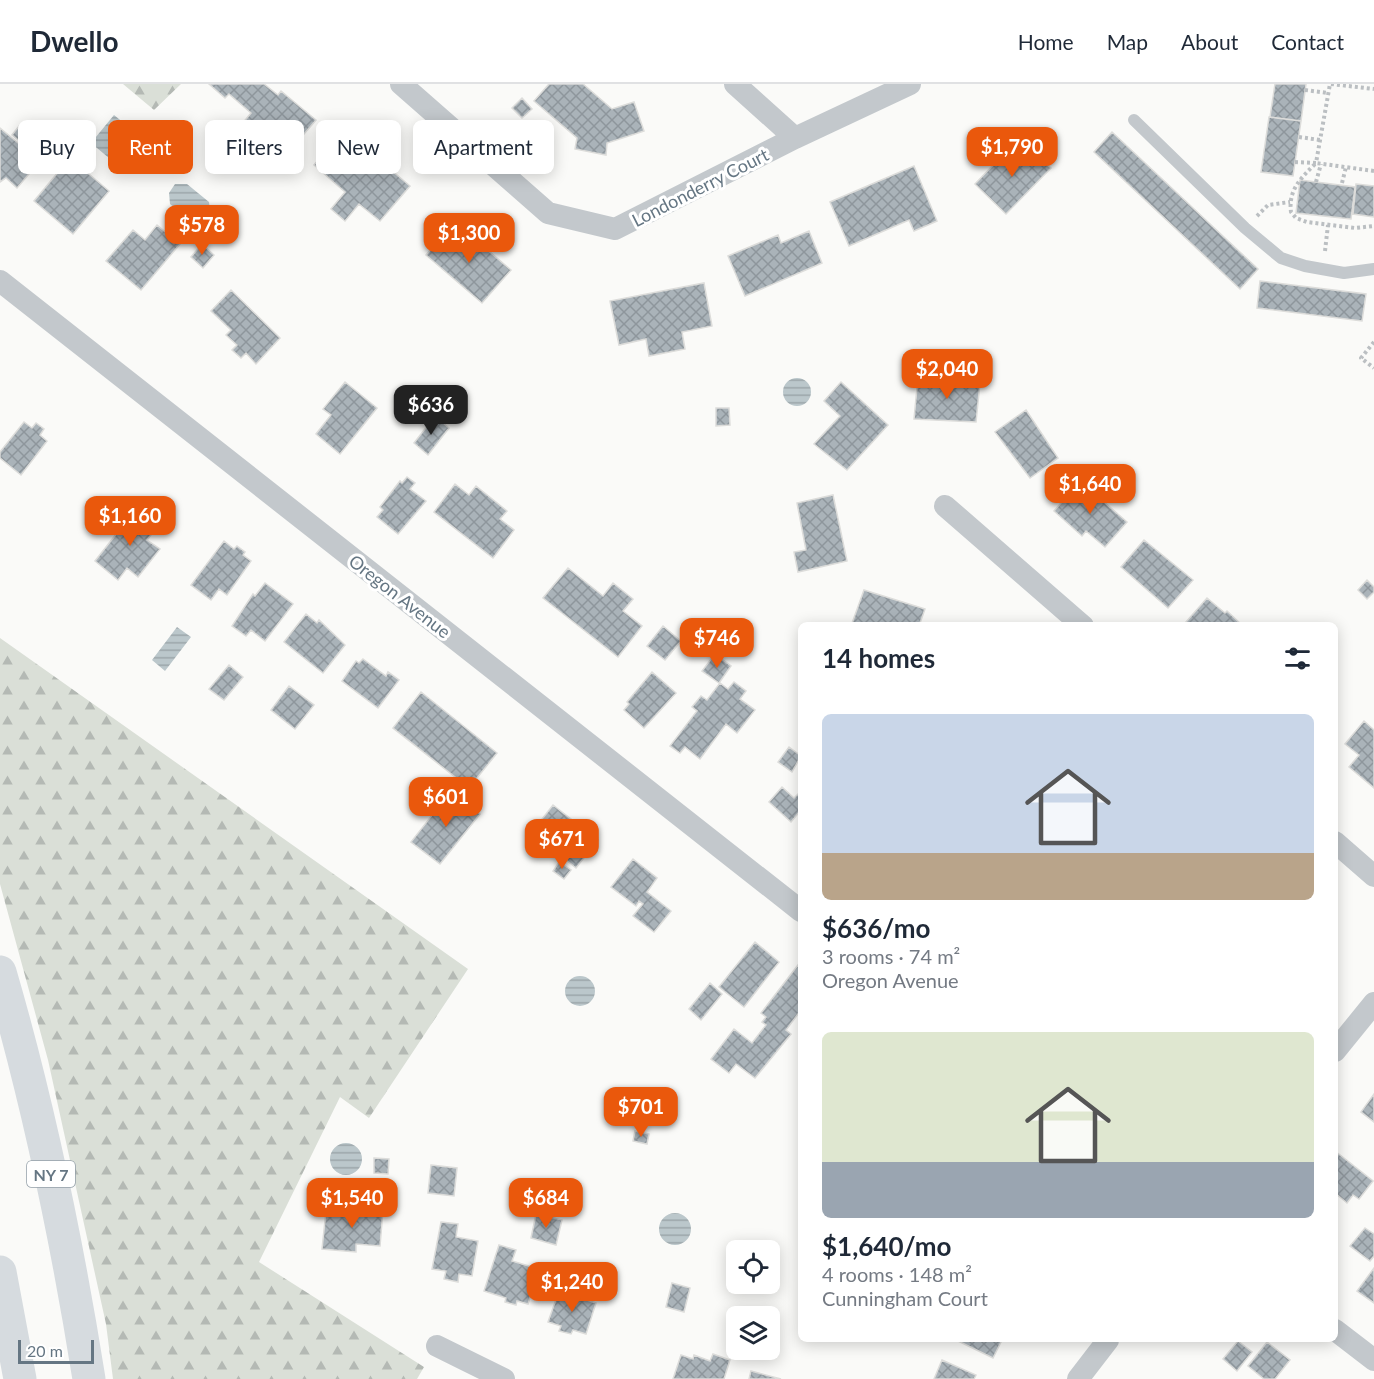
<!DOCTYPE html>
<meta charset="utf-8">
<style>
:root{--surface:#fff;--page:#f2f2f3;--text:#1f2937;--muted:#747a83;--line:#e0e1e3;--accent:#ea580c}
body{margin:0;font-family:Lato,sans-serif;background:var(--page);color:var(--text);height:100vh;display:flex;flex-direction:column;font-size:22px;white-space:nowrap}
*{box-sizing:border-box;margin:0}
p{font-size:20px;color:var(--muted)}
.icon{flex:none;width:33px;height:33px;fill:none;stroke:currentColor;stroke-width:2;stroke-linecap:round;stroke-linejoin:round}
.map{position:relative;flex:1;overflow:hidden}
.drawer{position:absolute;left:798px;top:538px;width:540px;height:720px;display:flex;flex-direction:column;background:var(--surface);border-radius:9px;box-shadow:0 3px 15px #0003}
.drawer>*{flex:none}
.top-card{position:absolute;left:18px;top:36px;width:570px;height:54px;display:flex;gap:12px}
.controls{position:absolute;left:726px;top:1156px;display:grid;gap:12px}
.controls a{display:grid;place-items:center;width:54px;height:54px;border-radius:9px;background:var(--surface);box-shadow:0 3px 15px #0003;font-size:30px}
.scale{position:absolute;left:18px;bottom:15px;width:76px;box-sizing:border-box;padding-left:6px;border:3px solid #657683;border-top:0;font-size:16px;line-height:21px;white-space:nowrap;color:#657683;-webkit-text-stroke:4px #fff;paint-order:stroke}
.price{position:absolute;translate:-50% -51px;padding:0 14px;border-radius:12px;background:var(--accent);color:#fff;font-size:20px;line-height:39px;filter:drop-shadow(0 2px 3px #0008)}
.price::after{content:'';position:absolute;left:50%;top:36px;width:18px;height:14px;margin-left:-9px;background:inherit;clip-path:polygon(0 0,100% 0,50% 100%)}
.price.selected{background:#222;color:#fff}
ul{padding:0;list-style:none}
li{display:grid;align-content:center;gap:12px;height:318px;padding:0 24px}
li span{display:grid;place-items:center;height:186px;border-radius:9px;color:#555}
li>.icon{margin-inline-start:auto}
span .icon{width:108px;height:108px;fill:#fffc;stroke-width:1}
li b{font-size:26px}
h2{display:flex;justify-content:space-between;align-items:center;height:72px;padding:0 24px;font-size:26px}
.tag{padding:0 21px;border-radius:9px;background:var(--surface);box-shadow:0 3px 15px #0003;font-size:21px;line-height:54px}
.tag.selected{background:var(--accent);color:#fff}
header{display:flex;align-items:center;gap:36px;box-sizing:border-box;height:84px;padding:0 30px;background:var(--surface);border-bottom:2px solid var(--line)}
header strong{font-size:28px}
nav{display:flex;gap:33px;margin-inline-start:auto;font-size:21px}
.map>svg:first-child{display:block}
.forest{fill:url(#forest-firs)}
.water{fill:url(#water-rules)}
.building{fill:url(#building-cross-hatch);stroke:#dcdcda;stroke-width:1.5}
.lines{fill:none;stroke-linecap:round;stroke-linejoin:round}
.path{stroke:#bbbfc2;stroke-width:4;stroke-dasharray:3 3;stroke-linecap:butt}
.lane{stroke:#c3c8cc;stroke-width:12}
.street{stroke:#c3c8cc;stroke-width:22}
.highway{stroke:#d6dbdf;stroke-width:33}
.labels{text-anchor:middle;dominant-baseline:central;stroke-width:6;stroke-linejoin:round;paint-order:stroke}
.shield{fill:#fff;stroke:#939fa8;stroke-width:1.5}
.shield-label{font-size:16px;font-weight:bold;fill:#657683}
.street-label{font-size:18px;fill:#657683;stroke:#fff}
</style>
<header>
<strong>Dwello</strong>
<nav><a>Home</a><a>Map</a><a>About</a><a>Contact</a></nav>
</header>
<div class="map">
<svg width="1374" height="1295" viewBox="0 0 1374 1295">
<defs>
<pattern id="forest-firs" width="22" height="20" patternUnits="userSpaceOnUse" patternTransform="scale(1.5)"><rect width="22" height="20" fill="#dadfd7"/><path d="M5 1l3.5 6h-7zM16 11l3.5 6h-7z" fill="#b4b9b4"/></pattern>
<pattern id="water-rules" width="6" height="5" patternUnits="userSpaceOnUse" patternTransform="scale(1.5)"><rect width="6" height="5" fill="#bbc7cb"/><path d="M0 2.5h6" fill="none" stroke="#9ca6aa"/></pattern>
<pattern id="building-cross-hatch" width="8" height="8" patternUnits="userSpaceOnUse" patternTransform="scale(1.5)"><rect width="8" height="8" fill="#aab3b9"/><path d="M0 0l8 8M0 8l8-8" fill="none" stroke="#8e969c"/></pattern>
</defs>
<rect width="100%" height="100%" fill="#fafaf8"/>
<path class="forest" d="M 123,0 L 181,0 L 154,26 Z
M 0,554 L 468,885 L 369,1034 L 340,1013 L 259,1178 L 424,1283 L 417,1295 L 113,1295 L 106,1240 L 48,976 L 0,800 Z"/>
<path class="water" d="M 114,31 L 130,44 L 113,64 L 115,66 L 109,74 L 91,59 Z
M 175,100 L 187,100 L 209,118 L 210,127 L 214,131 L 206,141 L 201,136 L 192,138 L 170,120 L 169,109 Z
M783 308a14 14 0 1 1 28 0a14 14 0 1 1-28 0Z
M 177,543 L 191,553 L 165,587 L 152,576 Z
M565 907a15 15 0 1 1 30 0a15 15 0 1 1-30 0Z
M330 1075a16 16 0 1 1 32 0a16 16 0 1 1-32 0Z
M659 1145a16 16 0 1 1 32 0a16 16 0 1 1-32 0Z"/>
<path class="building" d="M 209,0 L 264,0 L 278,11 L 281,7 L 316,36 L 292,64 L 266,41 L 256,52 L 242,40 L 251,29 L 229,10 L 225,14 Z
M 549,0 L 583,0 L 612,25 L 634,18 L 644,47 L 607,59 L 606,71 L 575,65 L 577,54 L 534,17 Z
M 1275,0 L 1306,0 L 1301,37 L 1270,33 Z
M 522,14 L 532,25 L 522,34 L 512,24 Z
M 1269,33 L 1301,37 L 1293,92 L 1261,88 Z
M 19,42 L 30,52 L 23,60 L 12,51 Z
M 0,44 L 40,77 L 17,104 L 6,94 L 0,98 Z
M 344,46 L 410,102 L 380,137 L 359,120 L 345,137 L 331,125 L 345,108 L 314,81 Z
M 1112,48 L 1258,185 L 1240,205 L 1094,68 Z
M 1015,58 L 1036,78 L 1040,74 L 1051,84 L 1006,130 L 975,100 Z
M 70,74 L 109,107 L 73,150 L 34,117 Z
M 914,82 L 937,137 L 914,147 L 909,136 L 849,162 L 830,118 Z
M 1300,96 L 1355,103 L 1351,135 L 1296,129 Z
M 1356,100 L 1374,102 L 1374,133 L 1353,130 Z
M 157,141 L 180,160 L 141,206 L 106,177 L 133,146 L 145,156 Z
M 450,143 L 472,162 L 477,157 L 511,186 L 482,219 L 426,171 Z
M 809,147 L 822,179 L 745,212 L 728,172 L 778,151 L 781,159 Z
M 202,160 L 214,171 L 203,184 L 191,173 Z
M 1260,197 L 1366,210 L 1362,237 L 1257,224 Z
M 704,199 L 712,242 L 682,248 L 685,265 L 649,272 L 646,255 L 619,261 L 610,217 Z
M 231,206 L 280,254 L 256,280 L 246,269 L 241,274 L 232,266 L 237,261 L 226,251 L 231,246 L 211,227 Z
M 972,285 L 984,286 L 983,297 L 972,296 Z
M 918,293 L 980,299 L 976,338 L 914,335 Z
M 345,298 L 377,324 L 340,370 L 316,350 L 331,331 L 323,325 Z
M 841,298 L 888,341 L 847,386 L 814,360 L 840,332 L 824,317 Z
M 716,324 L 729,324 L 730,341 L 716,342 Z
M 1026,326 L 1058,374 L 1030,394 L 995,348 Z
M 435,332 L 449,344 L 428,371 L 414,359 Z
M 24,338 L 32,344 L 36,339 L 44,345 L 40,351 L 47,357 L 21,391 L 0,374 L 0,368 Z
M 407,393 L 415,399 L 410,405 L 426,417 L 398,450 L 377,433 L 383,426 L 380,423 L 400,397 L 402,399 Z
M 1080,397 L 1127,438 L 1105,463 L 1086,447 L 1082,452 L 1054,427 Z
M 455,400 L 469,411 L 476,402 L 507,427 L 500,435 L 514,446 L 493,474 L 434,428 Z
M 833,411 L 847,477 L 798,488 L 794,468 L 806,466 L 797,419 Z
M 136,425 L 158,442 L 147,456 L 160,465 L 138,493 L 127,484 L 118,496 L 95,477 Z
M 1144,456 L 1193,496 L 1168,524 L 1121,483 Z
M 224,457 L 234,465 L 237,462 L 245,468 L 243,471 L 251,477 L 227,511 L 219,505 L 211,516 L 191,501 Z
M 568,484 L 603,512 L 613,499 L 633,515 L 623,527 L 642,542 L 618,573 L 543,514 Z
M 1367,496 L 1374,503 L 1374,508 L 1367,515 L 1358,506 Z
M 265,499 L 293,520 L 265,557 L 251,546 L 246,552 L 232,542 L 253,510 L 255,512 Z
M 864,506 L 925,525 L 919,542 L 851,542 Z
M 1207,514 L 1225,529 L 1227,527 L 1243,542 L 1190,542 L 1186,538 Z
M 306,530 L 317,539 L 319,536 L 345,561 L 323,589 L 284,558 Z
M 663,542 L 681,557 L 665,576 L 647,562 Z
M 715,570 L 731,582 L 719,599 L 702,587 Z
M 363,575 L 386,592 L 388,588 L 399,596 L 378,624 L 342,597 L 356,577 L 359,579 Z
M 229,581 L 243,593 L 224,616 L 209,605 Z
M 652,588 L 676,609 L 644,644 L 624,626 L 629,620 L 627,618 Z
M 734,598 L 746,607 L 740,615 L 755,626 L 737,649 L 726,640 L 700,675 L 685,663 L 680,669 L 670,662 L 697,627 L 692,623 L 701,612 L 707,616 L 720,599 L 728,605 Z
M 289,602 L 314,621 L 295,645 L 271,626 Z
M 421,608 L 497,669 L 469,704 L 393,644 Z
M 1364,637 L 1374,646 L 1374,704 L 1349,683 L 1359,671 L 1345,660 Z
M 789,663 L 801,672 L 792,688 L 778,678 Z
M 782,703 L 794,714 L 799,709 L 801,711 L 801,726 L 791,738 L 769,718 Z
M 451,707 L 480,730 L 440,780 L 411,758 Z
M 553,721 L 598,756 L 576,784 L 532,748 Z
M 633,775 L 657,794 L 647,808 L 671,827 L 654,848 L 633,832 L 643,820 L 639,817 L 636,822 L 611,803 Z
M 559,778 L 571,786 L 564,795 L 553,787 Z
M 755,858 L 779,878 L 744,923 L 719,903 Z
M 798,881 L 801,884 L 801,926 L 786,946 L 791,950 L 755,994 L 736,980 L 729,989 L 711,975 L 734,945 L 752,959 L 766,941 L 762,938 L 766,933 L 761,929 Z
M 710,899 L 722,910 L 701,936 L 689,925 Z
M 1374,1010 L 1374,1038 L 1361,1028 Z
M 635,1047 L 649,1050 L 647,1060 L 633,1057 Z
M 1335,1067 L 1373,1097 L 1359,1115 L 1353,1111 L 1347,1119 L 1335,1109 Z
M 374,1074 L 389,1075 L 388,1090 L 374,1089 Z
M 431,1081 L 457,1084 L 454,1112 L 428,1109 Z
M 348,1123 L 383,1126 L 380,1162 L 356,1160 L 356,1168 L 322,1165 L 326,1127 L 348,1128 Z
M 536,1130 L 562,1136 L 556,1161 L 531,1154 Z
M 441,1138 L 458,1140 L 456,1153 L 478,1157 L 472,1192 L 459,1190 L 458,1198 L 444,1195 L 446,1187 L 432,1185 Z
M 1365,1144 L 1374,1150 L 1374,1172 L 1370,1177 L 1350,1162 Z
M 499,1161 L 516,1166 L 512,1177 L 539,1185 L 528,1220 L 517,1217 L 516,1221 L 505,1218 L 506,1214 L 484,1207 Z
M 1374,1184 L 1374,1219 L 1357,1207 Z
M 672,1199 L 690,1204 L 684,1228 L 666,1223 Z
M 559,1207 L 596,1219 L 586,1250 L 573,1246 L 571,1250 L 559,1247 L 561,1242 L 548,1238 Z
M 956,1256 L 1002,1256 L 993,1274 Z
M 1238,1257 L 1252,1268 L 1237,1287 L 1223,1275 Z
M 1267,1258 L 1290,1276 L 1275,1295 L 1264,1295 L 1248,1282 Z
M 713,1270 L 730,1276 L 724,1295 L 673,1295 L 681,1271 L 693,1275 L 694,1271 L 710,1277 Z
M 942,1276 L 976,1291 L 974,1295 L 934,1295 Z
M 751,1287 L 781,1295 L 749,1295 Z"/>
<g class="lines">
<path class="path" d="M 1331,0 L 1374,5
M 1305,6 L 1328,9
M 1299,53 L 1320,56
M 1295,78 L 1316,79 L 1330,0
M 1374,87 L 1316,79 C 1301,94 1288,106 1291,128 L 1296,134 L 1307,138 L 1355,144 L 1374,142
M 1316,98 L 1321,80
M 1342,99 L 1346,83
M 1257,132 L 1268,121 L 1290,118
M 1325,167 L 1328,141
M 1374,258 L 1361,274 L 1374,284"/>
<path class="lane" d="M 1134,36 L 1245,144 L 1281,174 L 1305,182 L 1344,189 L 1374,185"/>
<path class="street" d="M 401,0 L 548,129 L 615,145 L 795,54 L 735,0
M 795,54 L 910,0
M 0,197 L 801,827
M 945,422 L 1083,542
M 1335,758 L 1374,792
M 1335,967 L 1374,919
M 1335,1246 L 1374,1276
M 437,1262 L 504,1295
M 1078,1295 L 1108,1256"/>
<path class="highway" d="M 0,888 C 39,1022 67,1157 89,1295
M 0,1188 L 20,1295"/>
</g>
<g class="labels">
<rect class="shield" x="27" y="1077" width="48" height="26" rx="4.5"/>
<g class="shield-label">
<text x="51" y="1090">NY 7</text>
</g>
<g class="street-label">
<text transform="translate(700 103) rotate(-27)">Londonderry Court</text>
<text transform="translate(400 512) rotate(38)">Oregon Avenue</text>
</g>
</g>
</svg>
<div class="controls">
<a><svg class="icon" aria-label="locate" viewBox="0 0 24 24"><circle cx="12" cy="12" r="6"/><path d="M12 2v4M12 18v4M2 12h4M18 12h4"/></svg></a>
<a><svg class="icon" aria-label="layers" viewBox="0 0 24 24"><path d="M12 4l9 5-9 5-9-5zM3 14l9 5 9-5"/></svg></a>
</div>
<div class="scale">20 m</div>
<b class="price" style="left:1012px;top:94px">$1,790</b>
<b class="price" style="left:202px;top:172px">$578</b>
<b class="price" style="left:469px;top:180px">$1,300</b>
<b class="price" style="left:947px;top:316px">$2,040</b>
<b class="price selected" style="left:431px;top:352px">$636</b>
<b class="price" style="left:1090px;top:431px">$1,640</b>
<b class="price" style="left:130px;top:463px">$1,160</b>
<b class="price" style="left:717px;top:585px">$746</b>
<b class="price" style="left:446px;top:744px">$601</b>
<b class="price" style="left:562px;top:786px">$671</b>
<b class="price" style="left:641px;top:1054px">$701</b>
<b class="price" style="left:352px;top:1145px">$1,540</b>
<b class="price" style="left:546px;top:1145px">$684</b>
<b class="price" style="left:572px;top:1229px">$1,240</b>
<div class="top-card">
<a class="tag">Buy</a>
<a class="tag selected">Rent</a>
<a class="tag">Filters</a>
<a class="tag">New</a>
<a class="tag">Apartment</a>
</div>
<section class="drawer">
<h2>14 homes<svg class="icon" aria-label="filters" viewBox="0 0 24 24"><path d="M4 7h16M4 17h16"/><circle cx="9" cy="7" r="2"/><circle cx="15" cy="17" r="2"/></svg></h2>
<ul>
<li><span style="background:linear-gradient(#c9d6e8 75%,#b9a48a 0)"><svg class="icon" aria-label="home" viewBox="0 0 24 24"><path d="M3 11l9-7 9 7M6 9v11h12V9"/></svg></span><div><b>$636/mo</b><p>3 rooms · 74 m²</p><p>Oregon Avenue</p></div></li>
<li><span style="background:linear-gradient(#dfe7d0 70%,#9aa5b1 0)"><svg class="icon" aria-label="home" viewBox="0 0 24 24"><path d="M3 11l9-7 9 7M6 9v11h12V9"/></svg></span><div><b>$1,640/mo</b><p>4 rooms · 148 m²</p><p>Cunningham Court</p></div></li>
</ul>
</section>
</div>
